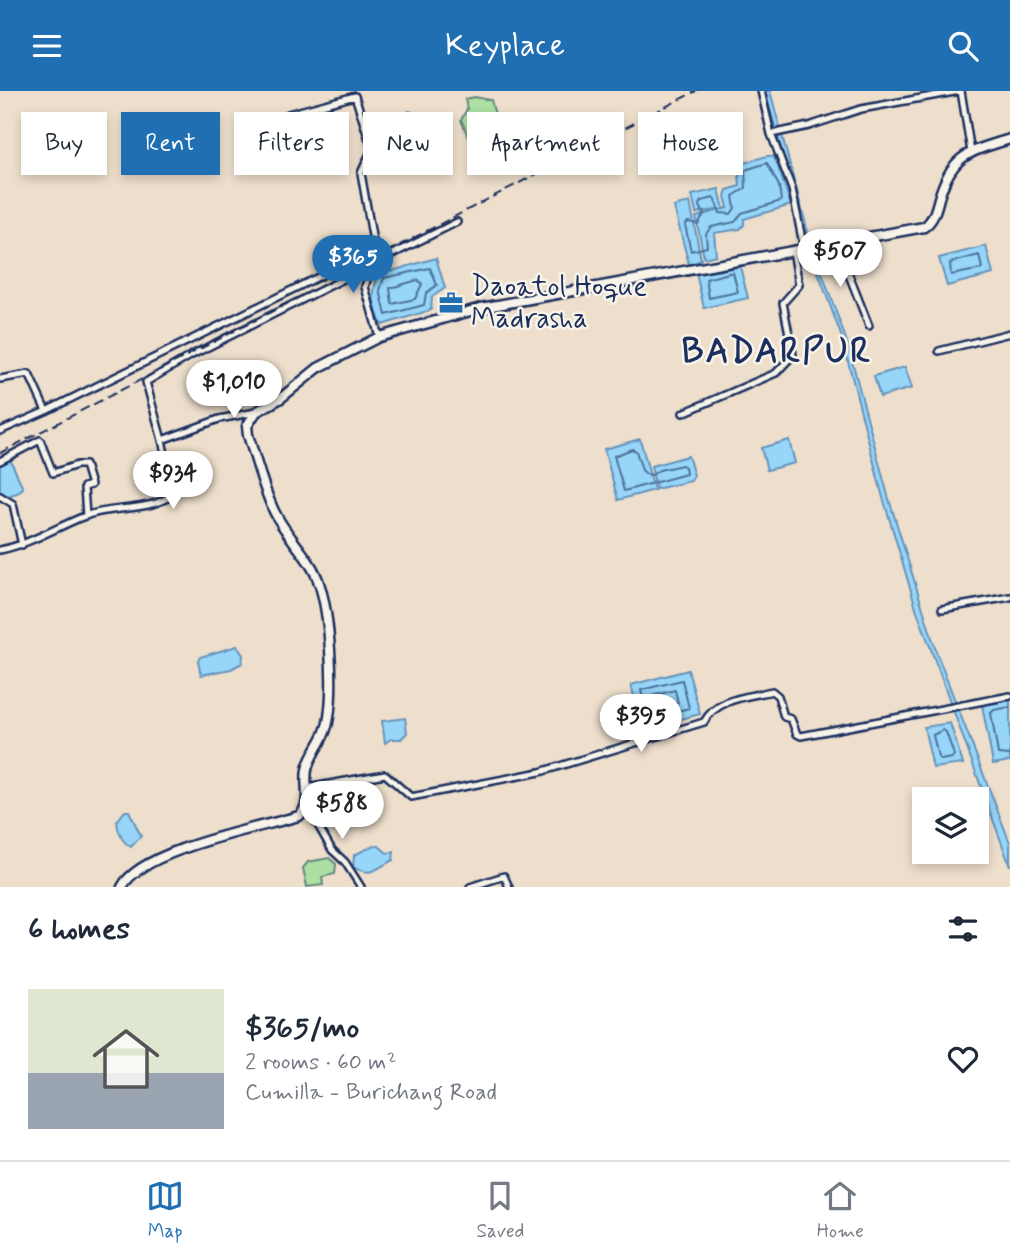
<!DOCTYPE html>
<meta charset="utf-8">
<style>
:root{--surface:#fff;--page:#f6f6f7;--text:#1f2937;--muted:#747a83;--line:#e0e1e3;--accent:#1f6fb2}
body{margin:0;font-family:Mynerve,sans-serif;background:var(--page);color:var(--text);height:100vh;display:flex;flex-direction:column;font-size:26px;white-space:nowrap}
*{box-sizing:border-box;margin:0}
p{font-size:23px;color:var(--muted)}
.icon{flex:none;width:38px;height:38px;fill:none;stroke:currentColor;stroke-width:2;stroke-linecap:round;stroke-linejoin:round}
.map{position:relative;height:796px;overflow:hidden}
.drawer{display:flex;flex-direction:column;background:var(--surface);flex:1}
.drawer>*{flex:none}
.top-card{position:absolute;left:21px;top:21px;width:970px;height:63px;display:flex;gap:14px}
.tools{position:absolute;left:912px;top:696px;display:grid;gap:14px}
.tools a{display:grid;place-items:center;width:77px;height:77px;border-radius:0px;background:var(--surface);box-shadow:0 4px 10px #0003;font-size:35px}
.price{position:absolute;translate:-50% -60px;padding:0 16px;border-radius:24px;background:#fff;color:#222;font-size:23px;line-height:46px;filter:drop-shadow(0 2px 4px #0008)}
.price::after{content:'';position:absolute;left:50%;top:42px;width:21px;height:16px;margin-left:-10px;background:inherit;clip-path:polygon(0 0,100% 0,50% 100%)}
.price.on{background:var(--accent);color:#fff}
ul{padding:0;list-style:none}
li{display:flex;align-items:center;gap:21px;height:175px;padding:0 28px}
li span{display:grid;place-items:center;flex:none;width:196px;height:140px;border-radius:0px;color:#555}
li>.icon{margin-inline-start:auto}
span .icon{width:84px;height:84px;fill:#fffc;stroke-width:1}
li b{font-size:30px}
h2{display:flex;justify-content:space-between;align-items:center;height:84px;padding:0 28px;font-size:30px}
.chip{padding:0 24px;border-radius:0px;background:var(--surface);box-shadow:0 4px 10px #0003;font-size:24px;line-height:63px}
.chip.on{background:var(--accent);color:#fff}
header{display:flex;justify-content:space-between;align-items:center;height:91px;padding:0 28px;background:var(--accent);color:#fff;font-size:32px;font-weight:600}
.tab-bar{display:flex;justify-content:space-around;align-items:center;height:98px;border-top:2px solid var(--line);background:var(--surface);font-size:19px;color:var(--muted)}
.tab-bar a{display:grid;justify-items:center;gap:4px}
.tab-bar .on{color:var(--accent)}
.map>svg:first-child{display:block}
.green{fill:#acdfa1;stroke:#648780;stroke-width:2}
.water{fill:#97d6f9;stroke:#6593bb;stroke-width:2}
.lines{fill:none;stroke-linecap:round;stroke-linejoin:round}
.shore{stroke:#4d729c;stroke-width:2}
.minor-casing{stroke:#1b2f5e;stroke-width:10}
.secondary-casing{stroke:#1b2f5e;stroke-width:13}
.minor{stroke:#f7f3e8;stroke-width:5}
.secondary{stroke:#f7f3e8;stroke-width:8}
.rail{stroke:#1b2f5e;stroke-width:2;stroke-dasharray:10 5;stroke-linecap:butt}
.labels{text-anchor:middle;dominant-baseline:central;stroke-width:5;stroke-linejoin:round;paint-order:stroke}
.poi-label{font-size:28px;fill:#1b2f5e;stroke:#f7f3e8;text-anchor:start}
.district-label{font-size:35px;font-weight:bold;letter-spacing:2px;fill:#1b2f5e;stroke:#f7f3e8}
</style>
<header><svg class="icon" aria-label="menu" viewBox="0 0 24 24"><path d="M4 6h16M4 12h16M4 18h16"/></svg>Keyplace<svg class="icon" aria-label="search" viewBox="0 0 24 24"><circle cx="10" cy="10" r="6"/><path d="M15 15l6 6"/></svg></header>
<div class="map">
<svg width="1010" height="796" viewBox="0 0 1010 796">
<rect width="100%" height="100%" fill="#eedfcc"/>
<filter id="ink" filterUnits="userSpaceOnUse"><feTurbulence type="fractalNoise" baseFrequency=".0143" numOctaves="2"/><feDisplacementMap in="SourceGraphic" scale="14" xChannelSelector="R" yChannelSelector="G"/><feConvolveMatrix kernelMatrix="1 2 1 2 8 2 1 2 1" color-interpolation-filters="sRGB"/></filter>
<g filter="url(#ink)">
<path class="green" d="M 475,6 L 491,9 L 498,35 L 468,45 L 461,29 L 467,18 L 465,8 Z
M 329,767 L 336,773 L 335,783 L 322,786 L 323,794 L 307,796 L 303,777 L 308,771 Z"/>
<path class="water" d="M 765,0 L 770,0 L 811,152 L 847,251 L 888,405 L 937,563 L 1010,752 L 1010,775 L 917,520 L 882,403 L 842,247 L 812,165 Z
M 409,20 L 412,21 L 412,24 L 420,24 L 424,35 L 423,55 L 403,61 L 399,52 L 383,59 L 380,48 L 374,44 L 381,45 L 382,36 L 386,30 L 395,28 L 395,25 L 402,23 L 401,29 L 408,29 Z
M 767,65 L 773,65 L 776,70 L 791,114 L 744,128 L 744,134 L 740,138 L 714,142 L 716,164 L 704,167 L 696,126 L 723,118 L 696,122 L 692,104 L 719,98 L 724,118 L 728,117 L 725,105 L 727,99 L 740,95 L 738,74 Z
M 690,111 L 701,169 L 689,174 L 674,116 Z
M 986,155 L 993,183 L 947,195 L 939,167 Z
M 436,167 L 445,197 L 432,206 L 431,219 L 382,234 C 371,213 370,192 386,175 L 392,180 Z
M 739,172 L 748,207 L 704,217 L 696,182 Z
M 905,276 L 912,297 L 880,306 L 874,285 Z
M 640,348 L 654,399 L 618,409 L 604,358 Z
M 789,349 L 795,372 L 767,379 L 761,357 Z
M 688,365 L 694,384 L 691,390 L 656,398 L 651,375 Z
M 10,368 L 23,397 L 17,402 L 7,405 L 0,400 L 0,373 Z
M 237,555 L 243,564 L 242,572 L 231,578 L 201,584 L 198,571 L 200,566 Z
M 688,579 L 700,623 L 643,638 L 631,594 Z
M 1010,609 L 1010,670 L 993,673 L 982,614 Z
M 405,627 L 407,642 L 401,648 L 391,648 L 385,652 L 382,630 Z
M 950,632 L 963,673 L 933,677 L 924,636 Z
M 125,720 L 129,720 L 141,745 L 131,756 C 122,751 118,740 117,730 Z
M 373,755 L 379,755 L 387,762 L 394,761 L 393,769 C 378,776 372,787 353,776 L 354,764 Z"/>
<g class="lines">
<path class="shore" d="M 415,34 L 415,50 L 408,51 L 401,46 L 389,45 L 389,39 L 398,35 Z
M 767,72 L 779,95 L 781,110 L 742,122 L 735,131 L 711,136 L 706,143 L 707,156 L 691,160 L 685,134 L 688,131 L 698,133 L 704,123 L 700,115 L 701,110 L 714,107 L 720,122 L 731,123 L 735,117 L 733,105 L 746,97 L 745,79 Z
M 979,164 L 982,178 L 951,184 L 950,172 Z
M 430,177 L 437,194 L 426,202 L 424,214 L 386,224 L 380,199 L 384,187 Z
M 733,181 L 738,201 L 709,207 L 706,188 Z
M 418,189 L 422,193 L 415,208 L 392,213 L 390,197 Z
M 632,358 L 636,360 L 642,379 L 646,383 L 652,384 L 659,379 L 682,374 L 685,376 L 686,383 L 624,400 L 614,365 Z
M 682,589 L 689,617 L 648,628 L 641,599 Z
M 675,599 L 678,612 L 654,617 L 652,605 Z
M 1010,616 L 994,619 L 991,622 L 998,663 L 1010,664
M 943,639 L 946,641 L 954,664 L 952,667 L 941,669 L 938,666 L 933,644 Z"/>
<g class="minor-casing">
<path id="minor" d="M 761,0 L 771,43 L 792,98 L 804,158
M 961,0 L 971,61
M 288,23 L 355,5 L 372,58 L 361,82 L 375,162 L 365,196 L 379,246
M 771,43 L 809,35 L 861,18 L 960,0
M 843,153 L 849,184 L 869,235
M 939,260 L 1010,242
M 0,288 L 29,283 L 46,320 L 375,158
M 683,322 L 776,282 L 793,264 L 783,212 L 799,194 L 793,160
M 0,340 L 46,320
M 162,349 L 146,291 L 192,264 L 457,131
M 0,370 L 40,349 L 53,382 L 77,374 L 85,374 L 91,394 L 84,396 L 86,425
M 0,405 L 13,413 L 22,454
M 0,459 C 31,453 56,436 85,425 C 114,414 147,422 174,403 L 162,349 L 219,328 L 256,321
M 942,518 L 1010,506
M 307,697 L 385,683 L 411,706 L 540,681 L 704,631 C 717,607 748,606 772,600 L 778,605 L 784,626 L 791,628 L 797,643 L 801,645 L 1010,605
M 307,715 L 332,759 L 345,771 L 361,796
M 470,796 L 504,785 L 509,796"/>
</g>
<g class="secondary-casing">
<path id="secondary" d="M 122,796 C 141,759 258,737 299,725 C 314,711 302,692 308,675 C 314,657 327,645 329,626 C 334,593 330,524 319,492 C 311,466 286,446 274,420 C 263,397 256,369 248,344 L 247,335 L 256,321 L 281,307 L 318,277 L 379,246 L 481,217 L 924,136 C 934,129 936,118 939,107 C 952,63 969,61 1010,48"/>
</g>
<use href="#minor" class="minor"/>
<use href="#secondary" class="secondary"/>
<path class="rail" d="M 0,362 L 696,0"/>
</g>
</g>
<defs>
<g id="office-bare" transform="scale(1.89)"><path d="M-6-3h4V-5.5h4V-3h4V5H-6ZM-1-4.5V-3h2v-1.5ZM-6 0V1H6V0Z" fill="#1f6fb2" stroke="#f7f3e8" stroke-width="2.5" paint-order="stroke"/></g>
</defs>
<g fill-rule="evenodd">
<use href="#office-bare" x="451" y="212"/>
</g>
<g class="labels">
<g class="poi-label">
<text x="471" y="196">Daoatol Hoque<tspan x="471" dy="32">Madrasha</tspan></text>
</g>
<g class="district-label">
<text x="777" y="261">BADARPUR</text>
</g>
</g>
</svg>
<div class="tools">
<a><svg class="icon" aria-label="layers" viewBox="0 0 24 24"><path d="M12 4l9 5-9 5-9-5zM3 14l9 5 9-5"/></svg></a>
</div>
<b class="price" style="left:840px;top:198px">$507</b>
<b class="price on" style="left:353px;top:204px">$365</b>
<b class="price" style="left:234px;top:329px">$1,010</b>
<b class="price" style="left:173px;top:420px">$934</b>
<b class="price" style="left:641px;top:663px">$395</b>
<b class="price" style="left:342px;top:750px">$588</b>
<div class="top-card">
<a class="chip">Buy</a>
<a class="chip on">Rent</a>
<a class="chip">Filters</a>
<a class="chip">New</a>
<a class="chip">Apartment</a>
<a class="chip">House</a>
</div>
</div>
<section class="drawer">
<h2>6 homes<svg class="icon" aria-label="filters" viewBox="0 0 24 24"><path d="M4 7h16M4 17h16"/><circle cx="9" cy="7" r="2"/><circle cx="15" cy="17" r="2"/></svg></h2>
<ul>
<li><span style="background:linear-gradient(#dfe7d0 60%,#9aa5b1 0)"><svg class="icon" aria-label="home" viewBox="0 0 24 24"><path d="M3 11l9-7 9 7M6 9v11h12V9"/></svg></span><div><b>$365/mo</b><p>2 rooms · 60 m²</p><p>Cumilla - Burichang Road</p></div><svg class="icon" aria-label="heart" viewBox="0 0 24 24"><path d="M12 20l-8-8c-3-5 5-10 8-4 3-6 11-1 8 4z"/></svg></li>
</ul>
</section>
<nav class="tab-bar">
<a class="on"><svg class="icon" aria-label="map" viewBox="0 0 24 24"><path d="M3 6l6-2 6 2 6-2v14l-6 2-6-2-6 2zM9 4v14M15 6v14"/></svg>Map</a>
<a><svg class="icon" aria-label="saved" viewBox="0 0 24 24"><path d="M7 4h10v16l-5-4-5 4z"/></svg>Saved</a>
<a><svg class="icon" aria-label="home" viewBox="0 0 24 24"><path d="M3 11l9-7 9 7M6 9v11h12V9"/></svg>Home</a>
</nav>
